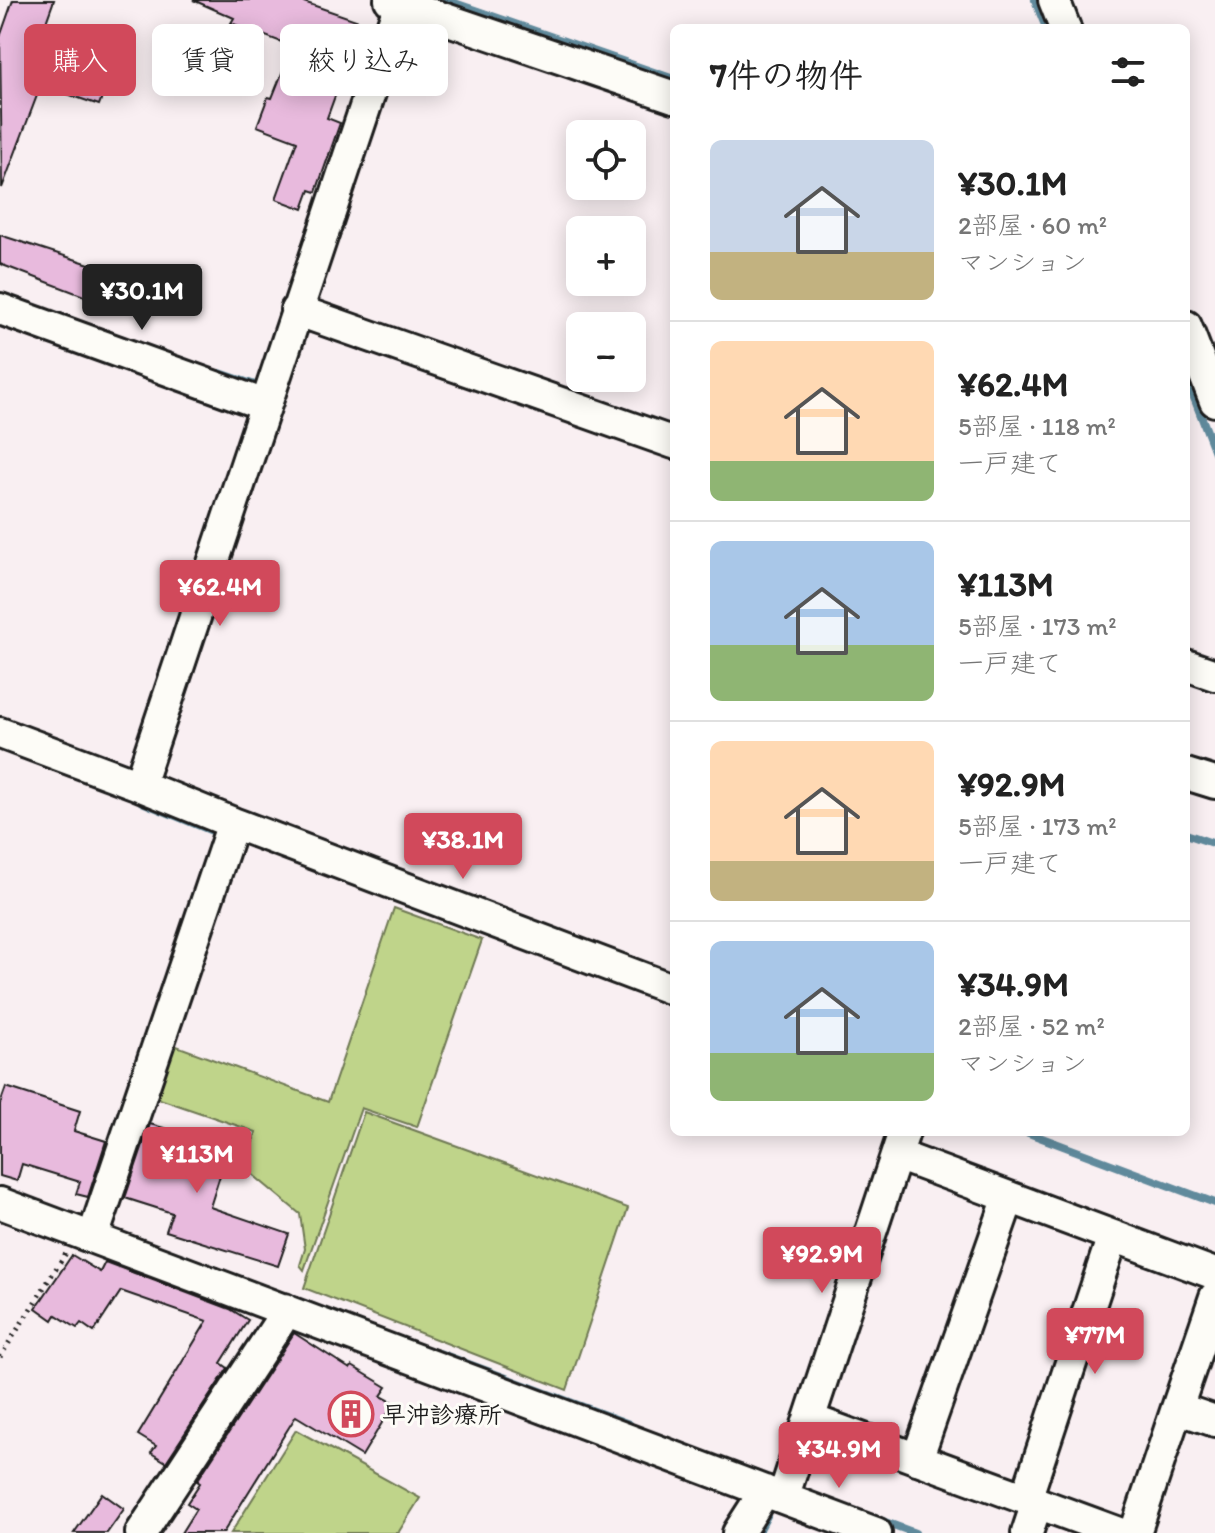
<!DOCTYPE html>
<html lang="ja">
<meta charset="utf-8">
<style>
:root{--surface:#fff;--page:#f6f6f6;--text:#222;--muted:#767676;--line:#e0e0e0;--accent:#d1495b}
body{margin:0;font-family:Itim,"Klee One",sans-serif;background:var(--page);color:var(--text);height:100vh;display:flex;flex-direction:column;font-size:30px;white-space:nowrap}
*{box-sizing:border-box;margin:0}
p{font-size:26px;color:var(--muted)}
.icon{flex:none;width:44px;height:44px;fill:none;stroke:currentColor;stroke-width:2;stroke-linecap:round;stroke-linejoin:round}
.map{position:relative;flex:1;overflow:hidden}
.drawer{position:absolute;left:670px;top:24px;width:520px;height:1112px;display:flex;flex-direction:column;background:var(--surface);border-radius:12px;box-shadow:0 4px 20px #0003}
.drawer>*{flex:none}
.guide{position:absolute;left:24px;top:24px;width:526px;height:72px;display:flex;gap:16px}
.fabs{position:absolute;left:566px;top:120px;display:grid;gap:16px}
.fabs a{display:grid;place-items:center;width:80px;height:80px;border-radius:12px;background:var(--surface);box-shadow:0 4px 20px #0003;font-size:40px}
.price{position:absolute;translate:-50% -68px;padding:0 18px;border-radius:8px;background:var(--accent);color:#fff;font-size:26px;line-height:52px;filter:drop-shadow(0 2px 4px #0008)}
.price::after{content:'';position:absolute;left:50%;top:48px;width:24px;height:18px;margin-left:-12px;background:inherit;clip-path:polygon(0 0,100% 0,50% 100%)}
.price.selected{background:#222;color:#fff}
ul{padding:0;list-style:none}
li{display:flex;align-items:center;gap:24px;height:200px;padding:0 40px}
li+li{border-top:2px solid var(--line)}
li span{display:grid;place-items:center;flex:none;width:224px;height:160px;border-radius:12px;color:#555}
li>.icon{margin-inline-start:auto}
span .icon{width:96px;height:96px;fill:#fffc;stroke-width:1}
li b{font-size:34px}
h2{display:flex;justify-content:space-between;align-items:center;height:96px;padding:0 40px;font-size:34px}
.tag{padding:0 28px;border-radius:12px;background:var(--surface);box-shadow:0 4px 20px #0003;font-size:28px;line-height:72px}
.tag.selected{background:var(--accent);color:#fff}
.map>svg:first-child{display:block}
.green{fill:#bfd48a;stroke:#6e7853;stroke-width:2}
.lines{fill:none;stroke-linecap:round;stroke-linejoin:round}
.stream{stroke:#618a9c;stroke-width:8}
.building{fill:#e8badd;stroke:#1c1c1c;stroke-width:2}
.minor-casing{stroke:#1c1c1c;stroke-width:36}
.path{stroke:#1c1c1c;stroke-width:5;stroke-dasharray:2 6;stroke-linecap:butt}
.minor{stroke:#fdfcf7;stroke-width:30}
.labels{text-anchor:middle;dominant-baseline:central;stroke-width:6;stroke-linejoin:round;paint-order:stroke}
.poi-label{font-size:24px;font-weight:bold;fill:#1c1c1c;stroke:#fdfcf7;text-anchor:start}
</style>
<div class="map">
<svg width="1215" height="1533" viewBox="0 0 1215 1533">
<rect width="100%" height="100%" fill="#f9eff2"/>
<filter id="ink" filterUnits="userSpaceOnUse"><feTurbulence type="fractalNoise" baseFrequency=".0125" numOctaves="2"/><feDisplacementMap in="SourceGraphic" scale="16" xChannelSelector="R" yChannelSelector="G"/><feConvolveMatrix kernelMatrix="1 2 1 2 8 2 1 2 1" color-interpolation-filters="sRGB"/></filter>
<g filter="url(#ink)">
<path class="green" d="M 394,908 L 482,940 L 417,1127 L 361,1108 L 304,1270 L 300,1265 L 305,1249 L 300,1214 L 246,1169 L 256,1132 L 148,1095 L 166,1042 L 328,1102 Z
M 364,1112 L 628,1208 L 567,1390 L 304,1288 Z
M 296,1430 L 420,1498 L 398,1533 L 231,1533 Z"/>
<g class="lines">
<path class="stream" d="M 446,0 L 674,79
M 1035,0 L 1046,28
M 220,373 L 258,386
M 1186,377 L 1215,452
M 142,802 L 222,835
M 1186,834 L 1215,844
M 1026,1132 L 1215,1203
M 439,1353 L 629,1424
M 877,1519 L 915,1533
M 758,1533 L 767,1516"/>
</g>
<path class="building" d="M 13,0 L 54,0 L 44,28 L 118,54 L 99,105 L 41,85 L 2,188 L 0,37 Z
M 193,0 L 298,0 L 362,22 L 327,118 L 340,123 L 316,192 L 310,190 L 303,209 L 276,199 L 297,141 L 257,126 L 268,97 L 272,98 L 288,58 L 283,56 L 287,44 L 231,23 L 234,18 Z
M 0,235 L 117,273 L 109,296 L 105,294 L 102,303 L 0,264 Z
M 6,1087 L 80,1111 L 74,1131 L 106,1141 L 88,1197 L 76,1194 L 80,1182 L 22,1164 L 17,1181 L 0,1176 L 0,1104 Z
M 150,1124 L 229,1147 L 210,1207 L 289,1234 L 278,1266 L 166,1231 L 172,1213 L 125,1198 Z
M 72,1255 L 100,1272 L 105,1262 L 230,1309 L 248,1320 L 221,1363 L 228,1368 L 166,1462 L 151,1453 L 156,1446 L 138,1435 L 207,1321 L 121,1291 L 94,1332 L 81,1323 L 77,1328 L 56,1315 L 53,1320 L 36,1308 Z
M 294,1333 L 350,1369 L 352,1366 L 387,1387 L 381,1396 L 394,1403 L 362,1456 L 296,1416 L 223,1533 L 181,1533 L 196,1509 L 187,1503 L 200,1483 L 197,1481 Z
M 102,1493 L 124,1509 L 107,1533 L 74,1533 Z"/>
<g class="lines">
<g class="minor-casing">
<path id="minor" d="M 390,0 L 674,97
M 1054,0 L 1065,28
M 400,3 L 139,785 L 233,823 L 674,990
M 0,309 L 265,405
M 296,310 L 674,443
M 1186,326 L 1215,401
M 1186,665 L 1215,675
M 0,733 L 139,785
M 1186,774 L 1215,783
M 897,1155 L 1215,1274
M 0,1203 L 876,1533
M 93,1237 L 233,823
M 1215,1297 L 1177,1408 L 1215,1421
M 809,1419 L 1119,1533
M 917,1459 L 1009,1197
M 783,1498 L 904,1132
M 1026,1499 L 1113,1236
M 141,1533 L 279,1323 L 284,1309
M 738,1533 L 765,1491
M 1027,1533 L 1037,1503
M 1135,1533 L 1177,1408"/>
</g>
<path class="path" d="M 0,1357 L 66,1253"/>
<use href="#minor" class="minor"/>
</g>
</g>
<defs>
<g id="building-ring" transform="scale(2.3)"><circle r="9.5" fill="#fdfcf7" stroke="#d1495b" stroke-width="1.5"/><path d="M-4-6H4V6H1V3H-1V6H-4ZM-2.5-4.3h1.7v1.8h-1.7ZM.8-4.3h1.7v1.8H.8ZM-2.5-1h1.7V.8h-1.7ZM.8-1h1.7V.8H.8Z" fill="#d1495b"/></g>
</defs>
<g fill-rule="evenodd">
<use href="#building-ring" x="351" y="1414"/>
</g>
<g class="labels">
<g class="poi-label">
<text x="382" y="1414">早沖診療所</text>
</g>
</g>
</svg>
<div class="fabs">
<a><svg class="icon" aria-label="locate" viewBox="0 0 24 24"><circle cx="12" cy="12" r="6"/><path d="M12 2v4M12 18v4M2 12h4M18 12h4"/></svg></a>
<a>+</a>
<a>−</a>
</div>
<b class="price selected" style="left:142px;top:332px">¥30.1M</b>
<b class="price" style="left:220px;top:628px">¥62.4M</b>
<b class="price" style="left:463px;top:881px">¥38.1M</b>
<b class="price" style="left:197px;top:1195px">¥113M</b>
<b class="price" style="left:822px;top:1295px">¥92.9M</b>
<b class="price" style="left:1095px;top:1376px">¥77M</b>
<b class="price" style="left:839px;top:1490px">¥34.9M</b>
<div class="guide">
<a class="tag selected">購入</a>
<a class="tag">賃貸</a>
<a class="tag">絞り込み</a>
</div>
<section class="drawer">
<h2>7件の物件<svg class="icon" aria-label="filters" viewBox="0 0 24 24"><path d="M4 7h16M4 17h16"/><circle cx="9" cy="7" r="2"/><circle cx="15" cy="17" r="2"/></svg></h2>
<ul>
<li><span style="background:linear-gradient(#c9d6e8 70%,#c2b280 0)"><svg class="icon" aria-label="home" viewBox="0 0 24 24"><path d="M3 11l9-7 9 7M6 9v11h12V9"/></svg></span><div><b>¥30.1M</b><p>2部屋 · 60 m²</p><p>マンション</p></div></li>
<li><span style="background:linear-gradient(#ffd9b3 75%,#8fb573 0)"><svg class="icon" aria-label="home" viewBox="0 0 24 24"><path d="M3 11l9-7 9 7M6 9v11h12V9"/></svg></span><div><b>¥62.4M</b><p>5部屋 · 118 m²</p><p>一戸建て</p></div></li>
<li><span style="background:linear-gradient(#a9c7e8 65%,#8fb573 0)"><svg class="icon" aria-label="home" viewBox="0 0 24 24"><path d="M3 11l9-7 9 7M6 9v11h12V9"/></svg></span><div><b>¥113M</b><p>5部屋 · 173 m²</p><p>一戸建て</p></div></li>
<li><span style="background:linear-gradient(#ffd9b3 75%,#c2b280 0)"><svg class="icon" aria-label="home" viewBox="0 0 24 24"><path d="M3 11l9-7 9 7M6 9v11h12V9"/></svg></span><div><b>¥92.9M</b><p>5部屋 · 173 m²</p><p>一戸建て</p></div></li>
<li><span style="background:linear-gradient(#a9c7e8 70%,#8fb573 0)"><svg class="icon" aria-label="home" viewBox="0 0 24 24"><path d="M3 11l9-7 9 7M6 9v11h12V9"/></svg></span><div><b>¥34.9M</b><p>2部屋 · 52 m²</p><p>マンション</p></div></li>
</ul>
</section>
</div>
